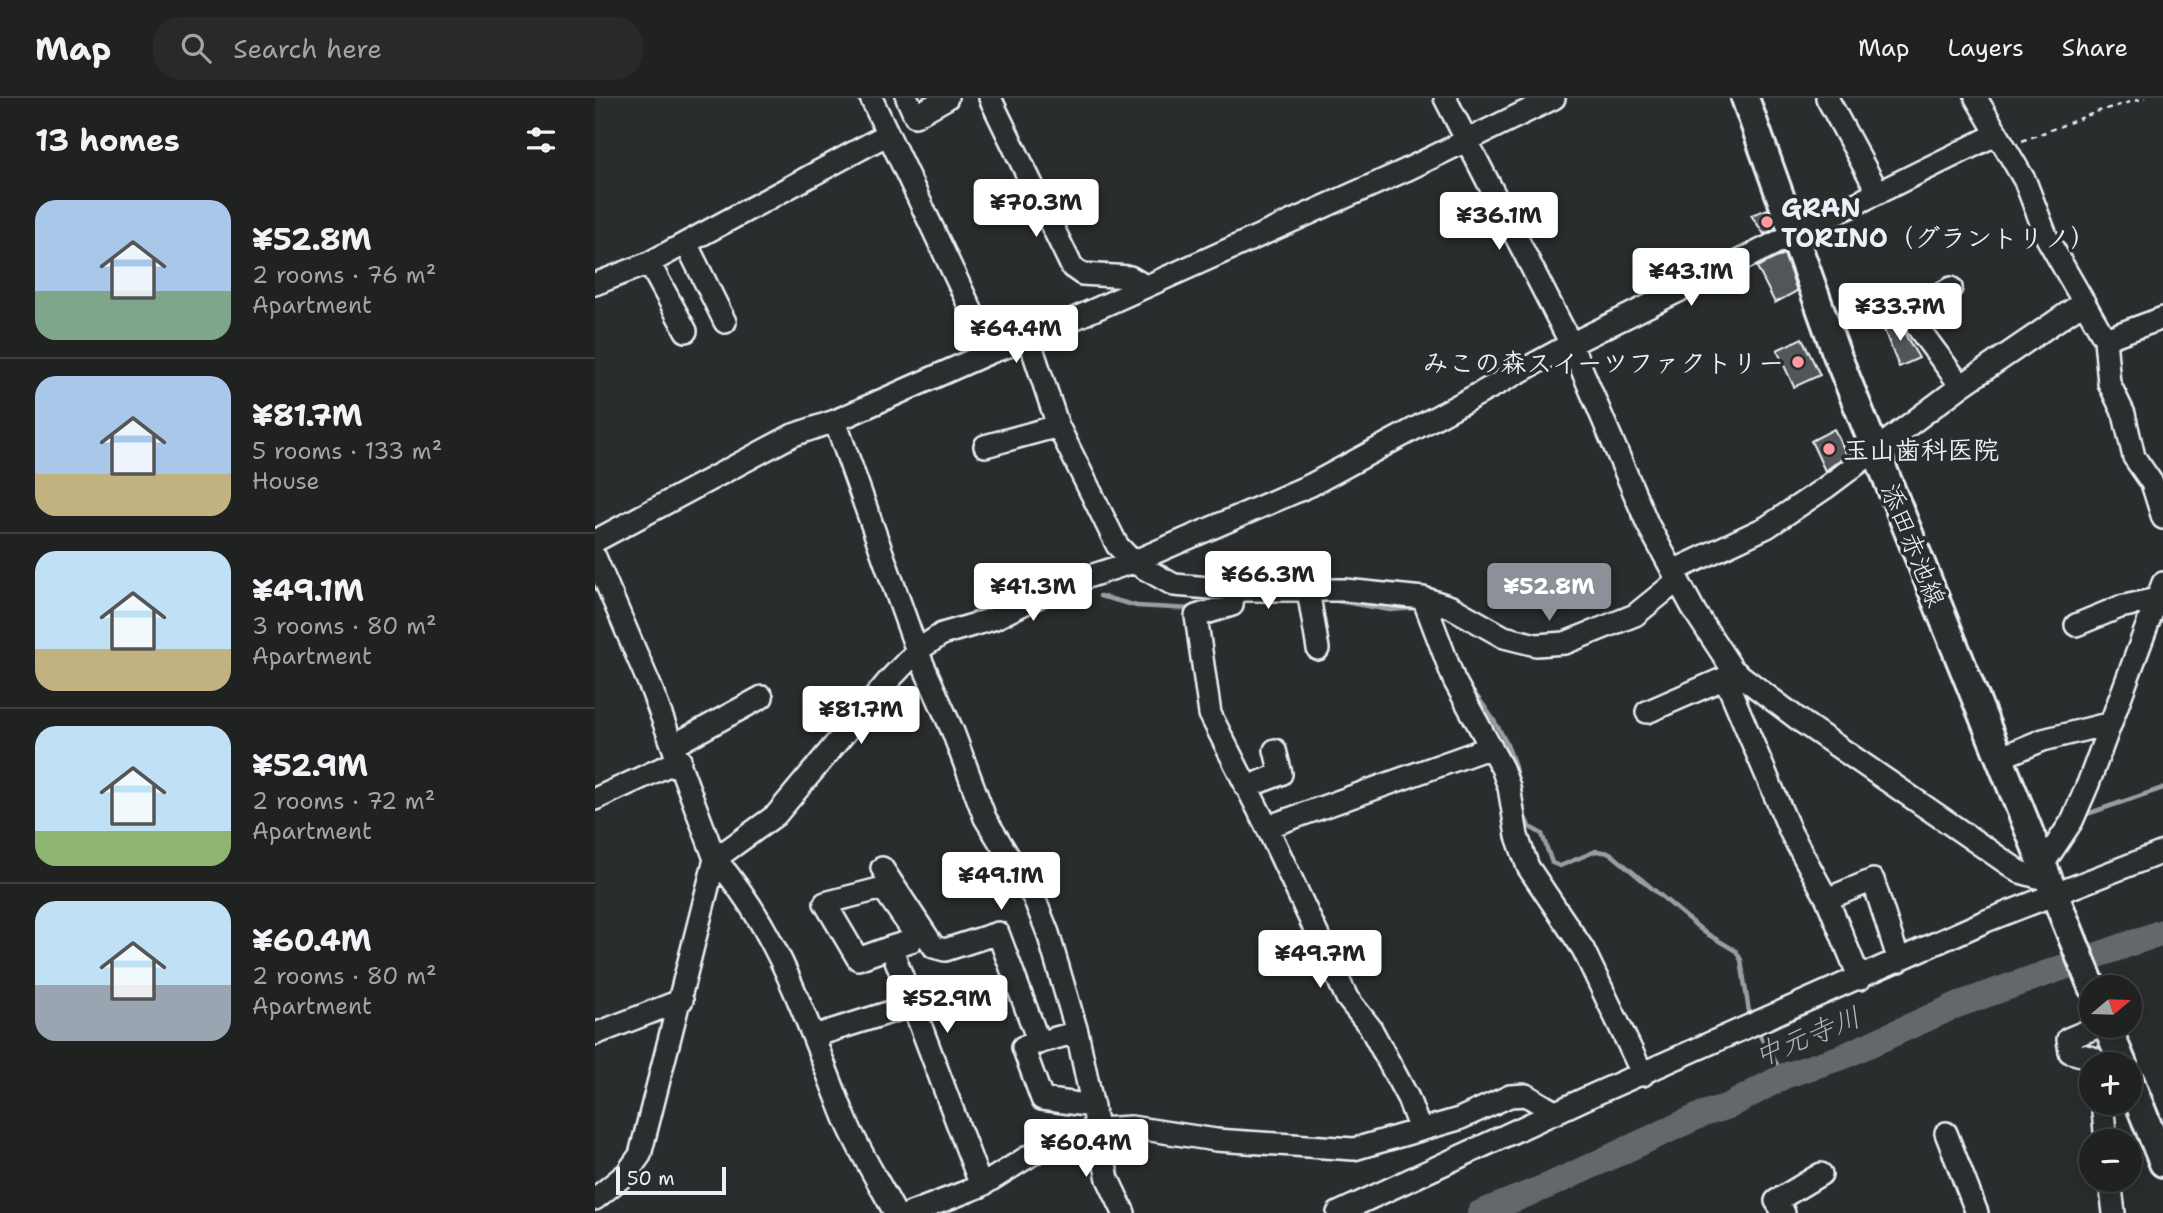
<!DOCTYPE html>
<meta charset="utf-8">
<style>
:root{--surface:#202222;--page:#282a2a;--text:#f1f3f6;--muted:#a2a4a5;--line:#3d3f40;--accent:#8c9099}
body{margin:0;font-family:"Shantell Sans","Klee One",sans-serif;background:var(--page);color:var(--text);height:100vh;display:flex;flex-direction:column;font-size:26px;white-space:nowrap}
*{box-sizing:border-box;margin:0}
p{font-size:23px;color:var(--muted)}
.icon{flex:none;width:38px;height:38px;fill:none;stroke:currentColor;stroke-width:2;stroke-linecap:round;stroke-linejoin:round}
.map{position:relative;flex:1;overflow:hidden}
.sheet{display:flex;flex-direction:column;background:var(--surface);width:595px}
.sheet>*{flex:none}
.needle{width:46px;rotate:71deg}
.fabs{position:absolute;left:1484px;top:877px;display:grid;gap:14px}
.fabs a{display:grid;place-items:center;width:63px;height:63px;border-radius:50%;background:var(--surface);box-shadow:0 4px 18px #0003,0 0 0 2px var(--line);font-size:35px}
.scale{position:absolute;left:21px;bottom:18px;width:110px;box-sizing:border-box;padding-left:7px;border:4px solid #e8f1f8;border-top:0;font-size:19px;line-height:24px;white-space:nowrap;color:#e8f1f8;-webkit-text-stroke:5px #2a2d2e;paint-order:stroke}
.price{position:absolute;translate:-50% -60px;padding:0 16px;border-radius:7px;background:#fff;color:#222;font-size:23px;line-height:46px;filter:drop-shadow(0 2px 4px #0008)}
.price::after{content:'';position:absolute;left:50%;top:42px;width:21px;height:16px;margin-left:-10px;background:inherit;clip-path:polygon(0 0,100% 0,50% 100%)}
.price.selected{background:var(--accent);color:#fff}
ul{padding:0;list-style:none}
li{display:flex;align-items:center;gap:21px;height:175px;padding:0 35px}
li+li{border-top:2px solid var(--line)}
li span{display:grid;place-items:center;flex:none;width:196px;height:140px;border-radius:21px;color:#555}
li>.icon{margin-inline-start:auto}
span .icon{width:84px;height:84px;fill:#fffc;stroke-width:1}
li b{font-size:30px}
h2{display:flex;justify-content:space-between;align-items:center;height:84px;padding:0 35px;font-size:30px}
header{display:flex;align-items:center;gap:42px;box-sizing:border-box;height:98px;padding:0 35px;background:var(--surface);border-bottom:2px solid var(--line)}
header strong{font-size:33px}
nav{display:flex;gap:38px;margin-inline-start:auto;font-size:24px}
.search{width:490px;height:63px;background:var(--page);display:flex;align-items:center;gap:18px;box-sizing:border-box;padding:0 24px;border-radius:28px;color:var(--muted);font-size:26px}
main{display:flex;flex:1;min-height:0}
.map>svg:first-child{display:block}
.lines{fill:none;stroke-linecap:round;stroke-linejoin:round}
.stream{stroke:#989fa3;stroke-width:4.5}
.river{stroke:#63686b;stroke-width:26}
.building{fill:#535759;stroke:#e8f1f8;stroke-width:2}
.minor-casing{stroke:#e8f1f8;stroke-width:26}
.major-casing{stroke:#e8f1f8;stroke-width:32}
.path{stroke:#e8f1f8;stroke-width:2.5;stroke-dasharray:5 5;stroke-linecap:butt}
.minor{stroke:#2a2d2e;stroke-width:21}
.major{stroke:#2a2d2e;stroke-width:26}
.poi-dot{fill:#ff9aa2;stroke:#2a2d2e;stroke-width:2.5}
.labels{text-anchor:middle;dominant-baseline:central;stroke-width:7;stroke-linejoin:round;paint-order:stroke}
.poi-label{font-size:26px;font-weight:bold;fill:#e8f1f8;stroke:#2a2d2e;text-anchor:start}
.street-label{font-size:26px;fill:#e8f1f8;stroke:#2a2d2e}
.water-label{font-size:28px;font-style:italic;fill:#acb3b9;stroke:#2a2d2e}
</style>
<header>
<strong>Map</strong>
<div class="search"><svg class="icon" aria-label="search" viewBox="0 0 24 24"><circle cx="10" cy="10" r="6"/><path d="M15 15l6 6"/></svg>Search here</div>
<nav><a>Map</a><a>Layers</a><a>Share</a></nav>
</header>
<main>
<section class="sheet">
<h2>13 homes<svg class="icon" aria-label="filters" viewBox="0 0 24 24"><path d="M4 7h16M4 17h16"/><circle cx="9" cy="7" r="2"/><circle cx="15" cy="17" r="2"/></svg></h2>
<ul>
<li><span style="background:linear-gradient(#a9c7e8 65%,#7fa58c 0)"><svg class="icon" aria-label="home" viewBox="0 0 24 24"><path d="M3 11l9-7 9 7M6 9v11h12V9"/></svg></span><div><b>¥52.8M</b><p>2 rooms · 76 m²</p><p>Apartment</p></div></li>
<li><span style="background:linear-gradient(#a9c7e8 70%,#c2b280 0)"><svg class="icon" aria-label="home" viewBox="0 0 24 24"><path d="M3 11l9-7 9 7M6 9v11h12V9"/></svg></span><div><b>¥81.7M</b><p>5 rooms · 133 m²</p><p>House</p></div></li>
<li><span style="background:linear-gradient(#bfe0f5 70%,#c2b280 0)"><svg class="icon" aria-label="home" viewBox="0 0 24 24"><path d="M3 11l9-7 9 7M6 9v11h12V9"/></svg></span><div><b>¥49.1M</b><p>3 rooms · 80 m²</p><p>Apartment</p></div></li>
<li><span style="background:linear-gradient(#bfe0f5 75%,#8fb573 0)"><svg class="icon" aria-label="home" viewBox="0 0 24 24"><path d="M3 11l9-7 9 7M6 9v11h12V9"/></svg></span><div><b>¥52.9M</b><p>2 rooms · 72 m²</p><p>Apartment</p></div></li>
<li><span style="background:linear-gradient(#bfe0f5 60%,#9aa5b1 0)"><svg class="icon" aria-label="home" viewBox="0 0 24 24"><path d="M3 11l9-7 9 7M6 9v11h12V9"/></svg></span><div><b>¥60.4M</b><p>2 rooms · 80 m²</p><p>Apartment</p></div></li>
</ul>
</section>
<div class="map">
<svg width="1568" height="1115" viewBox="0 0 1568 1115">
<rect width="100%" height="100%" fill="#2a2d2e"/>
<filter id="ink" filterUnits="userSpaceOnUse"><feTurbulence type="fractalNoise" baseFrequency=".0143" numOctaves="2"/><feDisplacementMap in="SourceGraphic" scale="14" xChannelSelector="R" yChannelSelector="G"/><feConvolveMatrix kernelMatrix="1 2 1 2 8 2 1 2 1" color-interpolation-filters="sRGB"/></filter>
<g filter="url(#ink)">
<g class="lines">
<path class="stream" d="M 505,498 L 542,508 L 597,511
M 737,502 L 795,512 L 821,510
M 874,589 C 897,616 919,650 923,686
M 927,715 L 935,729 L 947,736 L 957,765 L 965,768 L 1001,753 L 1015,755 L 1109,834 L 1141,853 L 1146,862 L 1154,914
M 1492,716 L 1568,690
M 1165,938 L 1189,978"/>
<path class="river" d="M 885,1115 L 955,1087 L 1108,1016 L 1134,1008 L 1189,978 L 1247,959 L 1362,907 L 1568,834"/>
</g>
<path class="building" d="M 1173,111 L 1180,131 L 1169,136 L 1156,117 Z
M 1189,156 L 1202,193 L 1180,205 L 1162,169 Z
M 1301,221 L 1324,260 L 1304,269 L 1287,227 Z
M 1207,240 L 1225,277 L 1199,289 L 1182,252 Z
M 1239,331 L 1252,357 L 1230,373 L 1216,343 Z"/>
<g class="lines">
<g class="minor-casing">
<path id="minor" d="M 276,0 L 396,254
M 312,0 L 320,18 L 352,0
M 395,0 L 477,169 L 487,176 L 535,179 L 550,188
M 850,0 L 976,246 L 1053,427 L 1100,514 L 1138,572 L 1207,624 L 1425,774 L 1453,782
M 1232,0 L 1283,94
M 1381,0 L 1430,83 L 1452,140 L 1510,241 L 1514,285 L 1529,316 L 1539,359 L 1557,385 L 1568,420
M 91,145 L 130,224
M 54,165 L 293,36
M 0,186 L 54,165 L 91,233
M 1356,190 L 1312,215 L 1366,288
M 434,241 L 463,328 L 522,447 L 538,464 L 579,487 L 638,492 L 750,492 L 828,500 L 856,509 L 909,539 L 941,547 L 970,545 L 1040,517 L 1082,483
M 1510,241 L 1568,220
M 240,323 L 322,553 L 358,634 L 390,720 L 439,800 L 453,835 L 482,934 L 513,1081 L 529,1115
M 390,348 L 463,328
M 0,443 L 198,337 L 240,323 L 396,254 L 434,241 L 811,72 L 959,0
M 0,459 L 56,590 L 120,761 C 184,832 213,928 248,1015 C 261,1049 283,1082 300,1115
M 1078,473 L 1172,429 L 1230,390 L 1366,288 L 1489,204
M 638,492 L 637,507 L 601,518 L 615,616 L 672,729 L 896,649
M 713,492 L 723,551
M 828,500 L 859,582 L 907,670 L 914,689 L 922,738 L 933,769 L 988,851 L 1048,977
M 1481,527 L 1525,509 L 1562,501
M 1138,572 L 1130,580 L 1196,735 L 1232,801 L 1265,881
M 1052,614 L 1130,580
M 79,647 L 167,599
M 1404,660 L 1448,642 L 1516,625
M 651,689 L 686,676 L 680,652
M 0,701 L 85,662
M 672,729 L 752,900 L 775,929 L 813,1000 L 825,1032
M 1447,768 L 1477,723 L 1493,686 L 1568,485
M 287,770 L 339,849 L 350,852 L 403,835 L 444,945
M 1232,801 L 1278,782 L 1304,863
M 296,849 L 316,843 L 319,835 L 288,790 L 230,805 L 263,861 L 296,849 L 386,1088
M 482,934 L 428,949 L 447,1001 L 498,1008
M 0,936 L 87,902
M 219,938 L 318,907
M 1500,966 L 1498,960 L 1475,954 L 1473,941 L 1504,928
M 1507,1004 L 1511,1043
M 1351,1035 L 1382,1115
M 1515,1082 L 1519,1115
M 0,1101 L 32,1075 L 45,1057 L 120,761 L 181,717 L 295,581 L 322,553 L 347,536 L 398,521 L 465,488 L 538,464 L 716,387 L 976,246 L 1402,36
M 316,1115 L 386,1088 L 452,1047 L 503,1031 L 536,1029 L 621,1042 L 759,1051 L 864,1021 L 915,998 L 931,997 L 961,1015
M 743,1115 L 998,997 L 1391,823 L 1568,754
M 1189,1115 L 1181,1103 L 1226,1076"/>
</g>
<g class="major-casing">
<path id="major" d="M 1150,0 L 1240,252 L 1497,889
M 1512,928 L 1528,966
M 1535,983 L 1568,1065"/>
</g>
<path class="path" d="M 1427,43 L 1507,12 L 1550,0"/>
<use href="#minor" class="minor"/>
<use href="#major" class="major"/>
</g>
</g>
<g class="poi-dot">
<circle cx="1172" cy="124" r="7"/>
<circle cx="1203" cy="264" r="7"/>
<circle cx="1234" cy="351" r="7"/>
</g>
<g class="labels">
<g class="poi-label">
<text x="1186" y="109">GRAN<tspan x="1186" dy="30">TORINO（グラントリノ）</tspan></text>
<text x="1189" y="264" text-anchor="end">みこの森スイーツファクトリー</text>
<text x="1248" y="351">玉山歯科医院</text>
</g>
<g class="street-label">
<text transform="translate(1319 447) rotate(68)">添田赤池線</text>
</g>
<g class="water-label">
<text transform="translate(1212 938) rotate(-22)">中元寺川</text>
</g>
</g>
</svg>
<div class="fabs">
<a><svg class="needle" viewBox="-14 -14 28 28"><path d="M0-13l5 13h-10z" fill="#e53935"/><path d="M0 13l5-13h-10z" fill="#a2a4a5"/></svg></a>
<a>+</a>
<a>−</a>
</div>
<div class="scale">50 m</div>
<b class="price" style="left:441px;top:141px">¥70.3M</b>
<b class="price" style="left:904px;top:154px">¥36.1M</b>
<b class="price" style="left:1096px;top:210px">¥43.1M</b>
<b class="price" style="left:1305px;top:245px">¥33.7M</b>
<b class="price" style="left:421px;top:267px">¥64.4M</b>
<b class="price" style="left:673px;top:513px">¥66.3M</b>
<b class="price" style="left:438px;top:525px">¥41.3M</b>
<b class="price selected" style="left:954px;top:525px">¥52.8M</b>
<b class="price" style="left:266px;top:648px">¥81.7M</b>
<b class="price" style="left:406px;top:814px">¥49.1M</b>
<b class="price" style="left:725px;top:892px">¥49.7M</b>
<b class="price" style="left:352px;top:937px">¥52.9M</b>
<b class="price" style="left:491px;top:1081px">¥60.4M</b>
</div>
</main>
